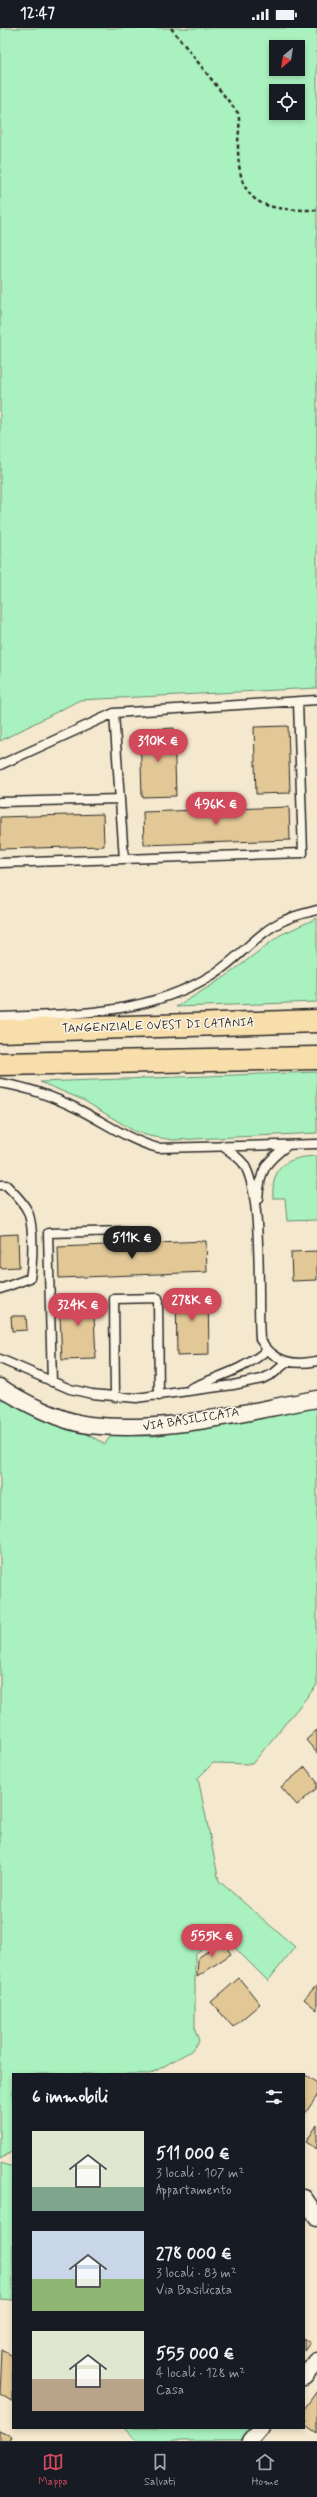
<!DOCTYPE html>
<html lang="it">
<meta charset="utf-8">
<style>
:root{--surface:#171b24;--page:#20242c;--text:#f1f3f6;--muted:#9ea1a6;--line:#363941;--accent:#d1495b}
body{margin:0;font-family:Mynerve,sans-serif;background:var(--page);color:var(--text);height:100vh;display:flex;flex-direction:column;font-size:15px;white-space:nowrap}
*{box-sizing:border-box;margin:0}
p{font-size:13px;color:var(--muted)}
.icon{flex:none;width:22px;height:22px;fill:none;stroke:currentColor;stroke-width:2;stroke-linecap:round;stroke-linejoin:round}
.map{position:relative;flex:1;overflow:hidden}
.side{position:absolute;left:12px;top:2045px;width:293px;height:356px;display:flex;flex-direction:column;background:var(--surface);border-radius:0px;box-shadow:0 2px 6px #0003}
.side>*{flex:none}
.needle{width:26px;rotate:210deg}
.controls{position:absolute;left:269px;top:12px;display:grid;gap:8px}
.controls a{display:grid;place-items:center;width:36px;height:36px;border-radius:0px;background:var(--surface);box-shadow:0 2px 6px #0003;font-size:20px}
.price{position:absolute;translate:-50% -34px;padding:0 9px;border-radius:14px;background:var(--accent);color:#fff;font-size:13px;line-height:26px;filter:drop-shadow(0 1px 2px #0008)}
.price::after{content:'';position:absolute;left:50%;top:24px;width:12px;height:9px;margin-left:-6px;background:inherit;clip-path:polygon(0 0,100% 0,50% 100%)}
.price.selected{background:#222;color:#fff}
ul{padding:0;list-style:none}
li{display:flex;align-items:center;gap:12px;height:100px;padding:0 20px}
li span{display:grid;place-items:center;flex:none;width:112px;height:80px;border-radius:0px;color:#555}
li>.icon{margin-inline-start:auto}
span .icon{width:48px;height:48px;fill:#fffc;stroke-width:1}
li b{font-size:17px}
h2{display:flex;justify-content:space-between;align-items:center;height:48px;padding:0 20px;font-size:17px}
.status{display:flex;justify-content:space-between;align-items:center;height:28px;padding:0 20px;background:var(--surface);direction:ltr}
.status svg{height:11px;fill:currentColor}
.tab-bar{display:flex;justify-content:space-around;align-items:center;height:56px;border-top:1px solid var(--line);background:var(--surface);font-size:11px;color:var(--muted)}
.tab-bar a{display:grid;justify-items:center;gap:2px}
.tab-bar .selected{color:var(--accent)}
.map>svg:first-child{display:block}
.green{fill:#a9f1be;stroke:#6a8e74;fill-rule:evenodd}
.building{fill:#e2c897;stroke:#2b2b2b}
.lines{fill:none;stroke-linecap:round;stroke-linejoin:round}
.service-casing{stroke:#2b2b2b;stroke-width:11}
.minor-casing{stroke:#2b2b2b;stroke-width:19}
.motorway-casing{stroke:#2b2b2b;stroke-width:25}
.path{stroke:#2b2b2b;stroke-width:2.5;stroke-dasharray:4 3;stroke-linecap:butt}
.service{stroke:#fcf5e5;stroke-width:8}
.minor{stroke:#fcf5e5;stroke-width:16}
.motorway{stroke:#f8deab;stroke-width:22}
.labels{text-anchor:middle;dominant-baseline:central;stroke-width:3;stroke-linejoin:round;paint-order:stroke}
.street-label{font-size:12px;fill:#2b2b2b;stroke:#fcf5e5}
</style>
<div class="status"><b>12:47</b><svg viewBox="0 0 49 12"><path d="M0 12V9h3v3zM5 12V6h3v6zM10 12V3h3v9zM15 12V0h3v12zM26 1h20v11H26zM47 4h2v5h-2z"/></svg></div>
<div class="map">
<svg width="317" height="2413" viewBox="0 0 317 2413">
<rect width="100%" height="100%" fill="#f4e8ce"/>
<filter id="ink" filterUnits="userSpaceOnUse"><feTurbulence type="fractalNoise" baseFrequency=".025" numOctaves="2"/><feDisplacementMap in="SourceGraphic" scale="8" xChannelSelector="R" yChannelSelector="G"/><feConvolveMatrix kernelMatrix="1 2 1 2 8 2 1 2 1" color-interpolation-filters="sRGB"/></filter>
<g filter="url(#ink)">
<path class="green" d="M 0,0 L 317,0 L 317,660 L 80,672 L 0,713 ZM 276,19 L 298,19 L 298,41 L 276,41 ZM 276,63 L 298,63 L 298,85 L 276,85 Z
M 317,890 L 317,974 L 176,979 L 225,949 L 280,907 Z
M 317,1044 L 317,1105 L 173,1112 L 149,1108 L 134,1103 L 83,1072 L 40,1054 Z
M 317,1128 L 317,1192 L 287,1193 L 285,1170 L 273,1170 C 271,1137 288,1129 317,1128 Z
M 0,1366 L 50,1393 L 85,1405 L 105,1416 L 111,1407 L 154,1408 L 317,1378 L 317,1657 L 252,1736 L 213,1735 L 198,1750 L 219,1853 L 295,1919 L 268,1953 L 221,1906 L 195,1926 L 195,2001 L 199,2013 L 191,2023 L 150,2046 L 13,2046 L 13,2123 L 0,2131 Z
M 0,2135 L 13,2139 L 13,2272 L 0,2271 Z
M 125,2400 L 252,2400 L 239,2413 L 137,2413 Z"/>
<path class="building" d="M 288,698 L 290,765 L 256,766 L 254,699 Z
M 174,700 L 176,768 L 142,769 L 140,702 Z
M 289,779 L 290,812 L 144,817 L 143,784 Z
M 103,786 L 104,818 L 0,821 L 0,789 Z
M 18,1206 L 19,1239 L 0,1240 L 0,1207 Z
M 206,1213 L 207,1244 L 59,1250 L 58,1219 Z
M 317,1223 L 317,1252 L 292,1253 L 291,1224 Z
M 208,1261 L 209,1327 L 177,1328 L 176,1262 Z
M 93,1266 L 96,1331 L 62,1332 L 59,1267 Z
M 11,1288 L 26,1288 L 27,1302 L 12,1303 Z
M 317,1702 L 317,1725 L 306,1712 Z
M 305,1739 L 317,1754 L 317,1760 L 297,1777 L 281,1759 Z
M 222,1913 L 231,1926 L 197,1949 L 198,1930 Z
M 239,1950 L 260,1976 L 233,1999 L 211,1974 Z
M 317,1957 L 317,1982 L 304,1971 Z
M 304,2046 L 317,2055 L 317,2068 L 304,2087 Z
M 317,2097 L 317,2121 L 306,2114 Z
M 304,2310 L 310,2314 L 304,2322 Z
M 2,2322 L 13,2328 L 13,2374 L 0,2366 Z
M 317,2363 L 317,2406 L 304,2397 L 307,2393 L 304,2390 L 304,2381 Z
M 0,2403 L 11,2408 L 9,2413 L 0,2413 Z"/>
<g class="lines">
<g class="service-casing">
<path id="service" d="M 114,685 L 124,831
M 0,737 L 114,685 L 317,672
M 0,774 L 120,771
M 0,835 L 303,825 L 298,674
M 0,989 C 74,986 147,987 212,947 C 238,932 257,904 285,892 C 295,887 307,885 317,882
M 0,1055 C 27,1059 54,1069 78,1081 C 106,1095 128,1112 158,1120 L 317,1116
M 222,1118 C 229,1123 237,1128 243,1135 C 264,1164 257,1272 260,1311 C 273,1334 293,1338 317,1333
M 0,1157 L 6,1157 C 14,1165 23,1173 28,1184 C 34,1199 33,1234 30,1250 L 0,1261
M 258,1171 C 260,1142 265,1134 288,1117
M 0,1331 L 70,1361 L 92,1366 L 136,1370 L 233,1357 L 262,1351 L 274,1345 L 287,1334
M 52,1354 L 48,1205 L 126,1203
M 191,1360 C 218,1348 244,1342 267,1322
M 115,1369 L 114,1271 L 158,1270 L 159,1368"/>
</g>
<g class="minor-casing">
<path id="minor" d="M 0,1359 C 22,1374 62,1394 89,1397 C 164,1406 243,1384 317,1371
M 304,2170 L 317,2189
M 304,2349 L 317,2333
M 250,2413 L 261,2400"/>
</g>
<g class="motorway-casing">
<path id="motorway" d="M 0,1003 L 317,993
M 0,1036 L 317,1030"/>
</g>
<path class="path" d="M 171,0 L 238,85 C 241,99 238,104 238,118 C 238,179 264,182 317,182"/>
<use href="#service" class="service"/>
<use href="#minor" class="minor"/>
<use href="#motorway" class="motorway"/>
</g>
</g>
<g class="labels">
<g class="street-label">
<text transform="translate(158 998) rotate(-2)">TANGENZIALE OVEST DI CATANIA</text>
<text transform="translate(191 1392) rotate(-9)">VIA BASILICATA</text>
</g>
</g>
</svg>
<div class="controls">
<a><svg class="needle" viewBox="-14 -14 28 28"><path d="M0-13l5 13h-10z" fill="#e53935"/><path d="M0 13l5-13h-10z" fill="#9ea1a6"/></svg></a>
<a><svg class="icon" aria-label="locate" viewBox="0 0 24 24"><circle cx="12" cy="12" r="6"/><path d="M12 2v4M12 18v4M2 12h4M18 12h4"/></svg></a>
</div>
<b class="price" style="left:158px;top:735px">310K €</b>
<b class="price" style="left:216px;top:798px">496K €</b>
<b class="price selected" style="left:132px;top:1232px">511K €</b>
<b class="price" style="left:192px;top:1294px">278K €</b>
<b class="price" style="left:78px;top:1299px">324K €</b>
<b class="price" style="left:212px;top:1930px">555K €</b>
<section class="side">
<h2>6 immobili<svg class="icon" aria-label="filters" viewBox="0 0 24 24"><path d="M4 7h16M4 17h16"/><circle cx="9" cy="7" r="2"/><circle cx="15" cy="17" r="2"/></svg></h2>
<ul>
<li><span style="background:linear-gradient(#dfe7d0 70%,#7fa58c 0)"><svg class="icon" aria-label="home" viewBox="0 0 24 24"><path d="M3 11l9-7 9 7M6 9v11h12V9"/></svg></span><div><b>511 000 €</b><p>3 locali · 107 m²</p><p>Appartamento</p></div></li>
<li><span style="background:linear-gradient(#c9d6e8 60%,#8fb573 0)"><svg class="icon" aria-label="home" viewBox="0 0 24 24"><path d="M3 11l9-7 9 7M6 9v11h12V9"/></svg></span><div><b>278 000 €</b><p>3 locali · 83 m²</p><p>Via Basilicata</p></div></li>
<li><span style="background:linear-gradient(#dfe7d0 60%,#b9a48a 0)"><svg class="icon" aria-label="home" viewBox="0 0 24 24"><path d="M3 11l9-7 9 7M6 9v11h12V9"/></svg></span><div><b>555 000 €</b><p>4 locali · 128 m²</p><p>Casa</p></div></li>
</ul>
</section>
</div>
<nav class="tab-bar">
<a class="selected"><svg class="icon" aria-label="map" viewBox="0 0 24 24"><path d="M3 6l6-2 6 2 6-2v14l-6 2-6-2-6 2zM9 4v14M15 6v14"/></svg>Mappa</a>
<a><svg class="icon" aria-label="saved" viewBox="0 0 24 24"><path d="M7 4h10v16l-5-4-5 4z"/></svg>Salvati</a>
<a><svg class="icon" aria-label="home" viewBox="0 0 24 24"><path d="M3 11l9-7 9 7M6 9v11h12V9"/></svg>Home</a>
</nav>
